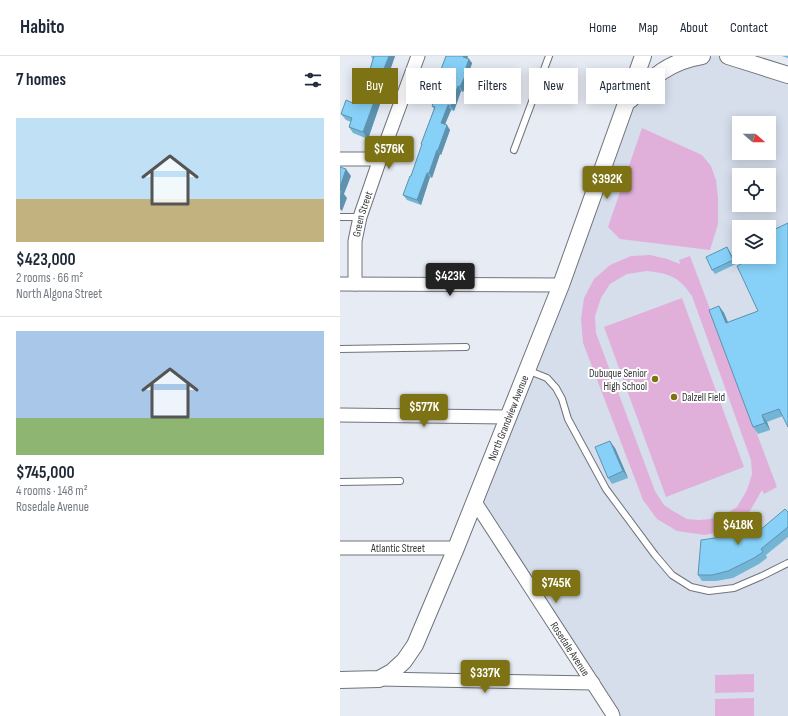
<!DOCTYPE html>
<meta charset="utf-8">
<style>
:root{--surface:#fff;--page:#f6f6f7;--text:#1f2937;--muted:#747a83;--line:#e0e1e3;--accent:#7d7314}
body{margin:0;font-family:"Sofia Sans Condensed",sans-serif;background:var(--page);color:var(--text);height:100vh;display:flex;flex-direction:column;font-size:15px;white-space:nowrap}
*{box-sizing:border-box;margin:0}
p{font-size:13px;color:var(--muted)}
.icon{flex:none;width:22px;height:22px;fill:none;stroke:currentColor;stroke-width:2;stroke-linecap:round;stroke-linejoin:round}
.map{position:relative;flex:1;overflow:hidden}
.drawer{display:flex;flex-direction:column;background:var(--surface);width:340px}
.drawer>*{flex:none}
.banner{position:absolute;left:12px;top:12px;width:376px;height:36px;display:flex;gap:8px}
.needle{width:26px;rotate:110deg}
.fabs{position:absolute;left:392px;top:60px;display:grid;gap:8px}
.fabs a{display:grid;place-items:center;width:44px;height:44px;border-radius:0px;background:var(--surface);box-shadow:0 2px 10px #0003;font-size:20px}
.price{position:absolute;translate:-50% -34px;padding:0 9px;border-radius:4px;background:var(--accent);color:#fff;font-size:13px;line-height:26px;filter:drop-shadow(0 1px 2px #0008)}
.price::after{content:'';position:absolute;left:50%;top:24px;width:12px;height:9px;margin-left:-6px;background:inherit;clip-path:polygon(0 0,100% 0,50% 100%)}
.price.selected{background:#222;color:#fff}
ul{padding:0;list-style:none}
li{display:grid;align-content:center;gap:8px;height:212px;padding:0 16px}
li+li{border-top:1px solid var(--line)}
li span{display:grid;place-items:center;height:124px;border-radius:0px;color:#555}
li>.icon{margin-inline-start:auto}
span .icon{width:72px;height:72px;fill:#fffc;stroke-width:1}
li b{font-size:17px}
h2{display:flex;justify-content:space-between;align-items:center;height:48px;padding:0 16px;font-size:17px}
.chip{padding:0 14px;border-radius:0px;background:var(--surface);box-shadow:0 2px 10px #0003;font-size:14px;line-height:36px}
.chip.selected{background:var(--accent);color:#fff}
header{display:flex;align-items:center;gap:24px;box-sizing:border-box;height:56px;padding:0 20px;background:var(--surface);border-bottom:1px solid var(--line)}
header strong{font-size:19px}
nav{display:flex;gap:22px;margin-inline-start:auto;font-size:14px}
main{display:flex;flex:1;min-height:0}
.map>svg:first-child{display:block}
.built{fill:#d6deec;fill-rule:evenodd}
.green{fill:#e0b0db;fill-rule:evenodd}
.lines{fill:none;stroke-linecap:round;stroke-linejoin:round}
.service-casing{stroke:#70747b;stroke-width:8}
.minor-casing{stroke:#70747b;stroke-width:15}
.tertiary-casing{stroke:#70747b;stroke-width:18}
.service{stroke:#fff;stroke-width:6}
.minor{stroke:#fff;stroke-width:13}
.tertiary{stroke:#fff;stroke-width:16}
.wall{fill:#74b4d5}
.shaded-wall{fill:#5e92ae}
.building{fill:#87d1f8;stroke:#5e92ae}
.poi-dot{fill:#7d7314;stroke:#fff;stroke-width:1.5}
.labels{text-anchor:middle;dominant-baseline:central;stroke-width:4;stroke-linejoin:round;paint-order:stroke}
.street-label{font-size:11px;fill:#36373a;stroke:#fff}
.poi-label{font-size:11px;fill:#36373a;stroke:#fff;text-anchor:end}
</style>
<header>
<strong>Habito</strong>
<nav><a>Home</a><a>Map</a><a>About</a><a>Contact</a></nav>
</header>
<main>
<section class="drawer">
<h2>7 homes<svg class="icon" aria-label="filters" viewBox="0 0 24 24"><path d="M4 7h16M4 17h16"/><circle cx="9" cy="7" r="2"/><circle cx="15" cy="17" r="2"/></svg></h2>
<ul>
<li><span style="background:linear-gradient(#bfe0f5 65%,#c2b280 0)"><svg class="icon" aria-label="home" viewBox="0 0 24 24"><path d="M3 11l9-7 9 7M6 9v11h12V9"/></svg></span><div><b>$423,000</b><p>2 rooms · 66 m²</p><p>North Algona Street</p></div></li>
<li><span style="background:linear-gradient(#a9c7e8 70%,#8fb573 0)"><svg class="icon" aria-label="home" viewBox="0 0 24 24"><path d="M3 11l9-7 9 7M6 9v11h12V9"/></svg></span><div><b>$745,000</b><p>4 rooms · 148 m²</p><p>Rosedale Avenue</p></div></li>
</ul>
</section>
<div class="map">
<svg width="448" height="660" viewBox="0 0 448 660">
<rect width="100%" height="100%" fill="#e7ebf4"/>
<path class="built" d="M 375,0 L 388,0 L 448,19 L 448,660 L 273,660 L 135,446 L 286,48 L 350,2 ZM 399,67 L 429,67 L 429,97 L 399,97 ZM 399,119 L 429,119 L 429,149 L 399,149 ZM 399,171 L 429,171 L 429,201 L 399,201 Z"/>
<path class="green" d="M 302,72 L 362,99 L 371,110 L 376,124 L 378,142 L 378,168 L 370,194 L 280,183 L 268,171 Z
M 310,199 L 327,203 L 340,208 L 339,204 L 350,200 L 437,431 L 424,438 L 422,434 L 410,455 L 390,473 L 365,479 L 337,475 L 317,463 L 303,444 L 243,287 L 241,263 L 244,242 L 254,223 L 270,209 L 291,200 ZM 307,215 C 330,218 338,220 352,240 L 411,404 L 412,418 L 407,434 L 397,451 L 382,460 L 370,463 L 359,464 L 347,463 L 333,455 L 324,449 L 315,435 L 256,277 L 255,260 L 261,242 L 270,228 L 287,218 Z
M 342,242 L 404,411 L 326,441 L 264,271 Z
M 414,618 L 414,636 L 375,637 L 375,619 Z
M 414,642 L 414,660 L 375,660 L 375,643 Z"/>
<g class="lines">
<g class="service-casing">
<path id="service" d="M 174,94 L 209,0
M 0,161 L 20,161
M 0,293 L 126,291
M 187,314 L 207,322 L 216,332 L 222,343 L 228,363 L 266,433 L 315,499 L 332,519 L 351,531 L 369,535 L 394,532 L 422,520 L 448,507
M 0,426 L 60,425"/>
</g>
<g class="minor-casing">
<g id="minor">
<path d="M 0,103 L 40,103"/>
<path d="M 0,228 L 221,229"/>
<path id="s1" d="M 15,228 L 15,185 L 20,161 L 40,103 L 78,0"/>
<path d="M 0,359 L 168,361"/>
<path id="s2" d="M 135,446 L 272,657 L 273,660"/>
<path id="s3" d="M 0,492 L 116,492"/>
<path d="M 39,623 L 253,627"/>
</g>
</g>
<g class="tertiary-casing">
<g id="tertiary">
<path d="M 388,0 L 448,19"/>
<path d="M 290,44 C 312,21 330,5 362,0"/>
<path id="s4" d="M 0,624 L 39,623 L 52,616 L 64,605 L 75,589 L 116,492 L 221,229 L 303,0"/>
</g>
</g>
<use href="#service" class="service"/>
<use href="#minor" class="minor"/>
<use href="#tertiary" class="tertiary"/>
</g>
<path class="wall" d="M 31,0 L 55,0 L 48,20 L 49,22 L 28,83 L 13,77 L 9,71 L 11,66 L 6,64 L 1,58 L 13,47 L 28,20 L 33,4 Z
M 106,0 L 128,0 L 127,2 L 132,7 L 128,20 L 129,22 L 123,36 L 121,35 L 114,55 L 111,54 L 105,68 L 110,74 L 101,99 L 100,98 L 92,122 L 90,121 L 81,149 L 67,144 L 63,139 L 71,120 L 82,89 L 81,88 L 94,53 L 92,50 L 103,20 L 100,16 Z
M 442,0 L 448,0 L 448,2 Z
M 448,167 L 443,360 L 427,366 L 430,374 L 418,378 L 413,371 L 379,250 L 384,257 L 388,266 L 418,255 L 434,192 Z
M 390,196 L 396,208 L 375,218 L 372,214 Z
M 275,392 L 288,422 L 272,428 L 268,422 Z
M 448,456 L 448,481 L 426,499 L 427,502 L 419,508 L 393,522 L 376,525 L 362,525 L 358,519 L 413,480 Z"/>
<path class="shaded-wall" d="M 49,0 L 55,0 L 48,20 L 49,22 L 28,83 L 23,76 Z
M 124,0 L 128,0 L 126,6 L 123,1 Z
M 129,3 L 132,7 L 128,20 L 129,22 L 123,36 L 120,31 Z
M 118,30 L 121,35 L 114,55 L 111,50 Z
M 108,49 L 111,54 L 104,71 L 101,67 Z
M 107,69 L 110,74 L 101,99 L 98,94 Z
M 97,94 L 100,98 L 92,122 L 89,117 Z
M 6,113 L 11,120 L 4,138 L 7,142 L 2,155 L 0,153 L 0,131 Z
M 87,117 L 90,121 L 81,149 L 77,144 Z
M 387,191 L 390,196 L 396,208 L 393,204 Z
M 379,250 L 384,257 L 391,274 L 386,267 Z
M 422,359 L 427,366 L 430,374 L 425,367 Z
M 270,385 L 275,392 L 288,422 L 283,415 Z"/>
<path class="building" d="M 34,0 L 49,0 L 43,15 L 45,16 L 23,76 L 9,71 L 12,62 L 1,58 L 6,44 L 13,47 L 23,19 L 28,20 Z
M 106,0 L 124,0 L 123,1 L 129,3 L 124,17 L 126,18 L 120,31 L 118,30 L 111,50 L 108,49 L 101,67 L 107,69 L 98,94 L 97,94 L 89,117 L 87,117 L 77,144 L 63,139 L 70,120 L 71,120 L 82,88 L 81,88 L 95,51 L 92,50 L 104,17 L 100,16 Z
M 0,111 L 6,113 L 0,131 Z
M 0,134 L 2,135 L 0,141 Z
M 448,167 L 448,371 L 439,353 L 422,359 L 425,367 L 413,371 L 369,254 L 379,250 L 386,267 L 418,255 L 397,210 L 415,201 L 429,201 L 429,195 L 434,192 L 429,181 L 429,176 Z
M 387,191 L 393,204 L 372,214 L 366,201 Z
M 270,385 L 283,415 L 268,422 L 255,391 Z
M 445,453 L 448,456 L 448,471 L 421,493 L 423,496 L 414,502 L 388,515 L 372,519 L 358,519 L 361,484 L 375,482 L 386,478 L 404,467 L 413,480 Z"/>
<g class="poi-dot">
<circle cx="315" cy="323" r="4"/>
<circle cx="334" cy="341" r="4"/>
</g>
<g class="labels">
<g class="street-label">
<text stroke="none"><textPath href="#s1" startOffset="71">Green Street</textPath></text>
<text stroke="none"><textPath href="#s4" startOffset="335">North Grandview Avenue</textPath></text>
<text stroke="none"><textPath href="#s3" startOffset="58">Atlantic Street</textPath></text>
<text stroke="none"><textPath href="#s2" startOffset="175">Rosedale Avenue</textPath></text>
</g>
<g class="poi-label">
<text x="307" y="317">Dubuque Senior<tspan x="307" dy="13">High School</tspan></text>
<text x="342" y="341" text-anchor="start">Dalzell Field</text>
</g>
</g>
</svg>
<div class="fabs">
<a><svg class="needle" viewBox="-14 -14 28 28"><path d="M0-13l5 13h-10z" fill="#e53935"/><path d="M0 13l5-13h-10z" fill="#747a83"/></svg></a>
<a><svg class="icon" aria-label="locate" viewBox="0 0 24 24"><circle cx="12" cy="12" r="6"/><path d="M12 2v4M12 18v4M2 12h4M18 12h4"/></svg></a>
<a><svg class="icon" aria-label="layers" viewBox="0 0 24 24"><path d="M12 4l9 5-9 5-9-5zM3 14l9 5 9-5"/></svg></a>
</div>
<b class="price" style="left:49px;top:114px">$576K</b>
<b class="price" style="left:267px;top:144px">$392K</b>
<b class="price selected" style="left:110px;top:241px">$423K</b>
<b class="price" style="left:84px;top:372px">$577K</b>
<b class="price" style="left:398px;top:490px">$418K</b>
<b class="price" style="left:216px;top:548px">$745K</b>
<b class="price" style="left:145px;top:638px">$337K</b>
<div class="banner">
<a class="chip selected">Buy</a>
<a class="chip">Rent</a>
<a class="chip">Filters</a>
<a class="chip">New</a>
<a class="chip">Apartment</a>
</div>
</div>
</main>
